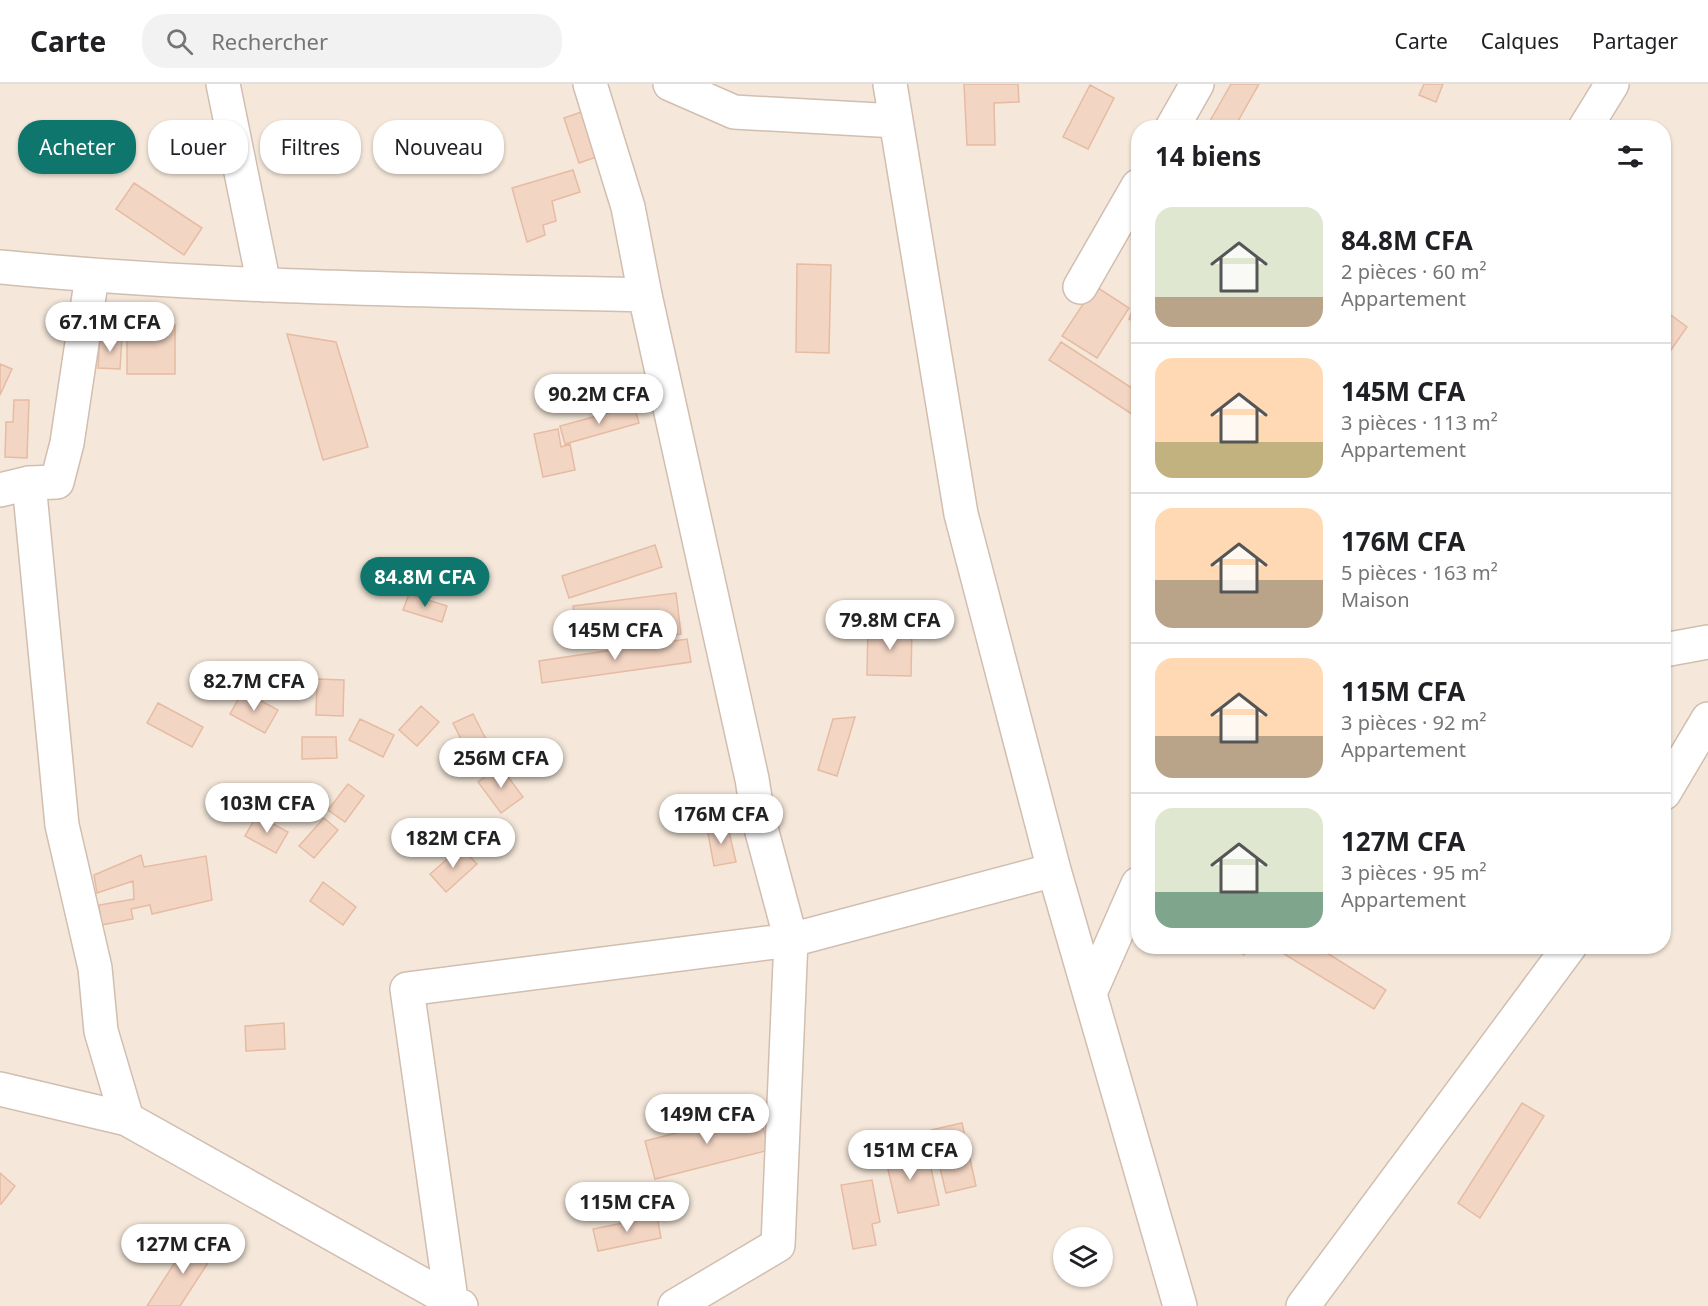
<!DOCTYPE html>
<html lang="fr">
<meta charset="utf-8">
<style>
:root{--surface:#fff;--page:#f2f2f2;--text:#202124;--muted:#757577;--line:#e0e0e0;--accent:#0f766e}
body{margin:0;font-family:"Noto Sans",sans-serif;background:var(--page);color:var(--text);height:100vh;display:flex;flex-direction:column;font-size:22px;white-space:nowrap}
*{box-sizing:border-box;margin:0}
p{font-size:20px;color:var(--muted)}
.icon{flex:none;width:33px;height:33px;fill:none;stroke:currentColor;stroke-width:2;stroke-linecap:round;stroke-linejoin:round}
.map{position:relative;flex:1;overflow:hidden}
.details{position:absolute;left:1131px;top:36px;width:540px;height:834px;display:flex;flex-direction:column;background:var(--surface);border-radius:24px;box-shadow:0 2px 4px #0004}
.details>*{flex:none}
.guide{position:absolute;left:18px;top:36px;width:570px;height:54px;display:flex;gap:12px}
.tools{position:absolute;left:1053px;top:1143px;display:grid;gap:12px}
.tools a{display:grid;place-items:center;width:60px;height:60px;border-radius:50%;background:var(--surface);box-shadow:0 2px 4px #0004;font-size:30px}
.price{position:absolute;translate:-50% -51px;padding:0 14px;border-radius:21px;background:#fff;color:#222;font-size:20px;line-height:39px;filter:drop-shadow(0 2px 3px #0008)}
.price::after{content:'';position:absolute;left:50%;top:36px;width:18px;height:14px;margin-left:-9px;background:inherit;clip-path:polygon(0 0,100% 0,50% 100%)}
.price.active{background:var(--accent);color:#fff}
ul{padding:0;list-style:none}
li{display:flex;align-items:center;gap:18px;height:150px;padding:0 24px}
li+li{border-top:2px solid var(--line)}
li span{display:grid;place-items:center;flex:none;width:168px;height:120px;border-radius:18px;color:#555}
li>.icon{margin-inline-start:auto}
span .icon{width:72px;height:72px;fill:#fffc;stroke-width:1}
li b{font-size:26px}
h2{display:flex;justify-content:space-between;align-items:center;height:72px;padding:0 24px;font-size:26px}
.tag{padding:0 21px;border-radius:24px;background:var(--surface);box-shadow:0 2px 4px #0004;font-size:21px;line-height:54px}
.tag.active{background:var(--accent);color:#fff}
header{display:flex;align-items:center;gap:36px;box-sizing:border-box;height:84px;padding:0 30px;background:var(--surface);border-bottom:2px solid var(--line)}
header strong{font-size:28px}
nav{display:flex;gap:33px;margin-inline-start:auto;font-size:21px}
.search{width:420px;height:54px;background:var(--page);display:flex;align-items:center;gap:15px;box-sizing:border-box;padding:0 21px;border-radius:24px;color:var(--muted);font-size:22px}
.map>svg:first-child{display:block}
.residential{fill:#f5e8da;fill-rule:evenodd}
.building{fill:#f3d5c3;stroke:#e6bba3;stroke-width:1.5}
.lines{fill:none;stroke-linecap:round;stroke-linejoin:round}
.minor-casing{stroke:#d1beb0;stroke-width:36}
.minor{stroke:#fff;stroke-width:33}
</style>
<header>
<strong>Carte</strong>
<div class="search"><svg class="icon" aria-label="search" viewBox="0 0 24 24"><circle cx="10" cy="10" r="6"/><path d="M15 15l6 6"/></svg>Rechercher</div>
<nav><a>Carte</a><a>Calques</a><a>Partager</a></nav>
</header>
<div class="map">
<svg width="1708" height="1222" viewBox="0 0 1708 1222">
<rect width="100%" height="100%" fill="#fdf6ec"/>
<path class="residential" d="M 0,0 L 1708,0 L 1708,1222 L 0,1222 ZM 1138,44 L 1664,44 L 1664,862 L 1138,862 ZM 1064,1154 L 1102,1154 L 1102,1192 L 1064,1192 Z"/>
<path class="building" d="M 964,0 L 1018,0 L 1019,18 L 994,19 L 995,61 L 967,61 Z
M 1231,0 L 1259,0 L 1234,44 L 1222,44 L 1210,37 Z
M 1424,0 L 1443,0 L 1436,18 L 1419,11 Z
M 1090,1 L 1114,14 L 1088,65 L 1063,53 Z
M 587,26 L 602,71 L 579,79 L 564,34 Z
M 573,86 L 580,108 L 552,117 L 556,137 L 543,141 L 545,151 L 527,158 L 512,104 Z
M 134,99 L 202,144 L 184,171 L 116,125 Z
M 797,180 L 831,181 L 829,269 L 796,268 Z
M 1095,202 L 1129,224 L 1097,274 L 1062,252 Z
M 1137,214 L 1138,215 L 1138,239 L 1129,235 Z
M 1664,226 L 1687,243 L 1664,276 Z
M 127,241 L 175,241 L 175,290 L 127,290 Z
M 287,250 L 336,258 L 368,363 L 323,376 Z
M 100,252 L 122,253 L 120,285 L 98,284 Z
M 1061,258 L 1138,308 L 1138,334 L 1049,276 Z
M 0,280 L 12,285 L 0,311 Z
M 14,316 L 29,316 L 27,374 L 5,373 L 6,338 L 13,338 Z
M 634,322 L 639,339 L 565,360 L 560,342 Z
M 558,345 L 561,363 L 570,360 L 575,386 L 543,393 L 534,350 Z
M 655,461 L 662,483 L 569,514 L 562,492 Z
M 676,509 L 681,550 L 649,554 L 647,538 L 576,546 L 573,522 Z
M 409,510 L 447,522 L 442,538 L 403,526 Z
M 868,542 L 912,543 L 911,592 L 867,591 Z
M 687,555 L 691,578 L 542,599 L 539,577 Z
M 317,595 L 344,596 L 343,632 L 316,631 Z
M 243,607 L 278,626 L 265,649 L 230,630 Z
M 158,619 L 203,643 L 192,663 L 147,639 Z
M 421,622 L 439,638 L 417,662 L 399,646 Z
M 473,630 L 491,665 L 471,675 L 453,639 Z
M 855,633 L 837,692 L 818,686 L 833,635 Z
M 360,635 L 394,651 L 383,673 L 349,656 Z
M 302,653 L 336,653 L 337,674 L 302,675 Z
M 523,665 L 532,682 L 514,691 L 506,674 Z
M 500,682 L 523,713 L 501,729 L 478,698 Z
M 348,700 L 364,712 L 345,738 L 328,726 Z
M 257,731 L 288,748 L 276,769 L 245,752 Z
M 324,734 L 338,746 L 314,774 L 299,762 Z
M 727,739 L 736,778 L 714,782 L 707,744 Z
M 461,763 L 477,780 L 446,808 L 430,790 Z
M 141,771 L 144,783 L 206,772 L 212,816 L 152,830 L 150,821 L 131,825 L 133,835 L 101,841 L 99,821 L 134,815 L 133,797 L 97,809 L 94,791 Z
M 323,798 L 356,823 L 343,841 L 310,817 Z
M 1231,862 L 1249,862 L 1244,871 Z
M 1271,862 L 1316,862 L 1386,906 L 1374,925 Z
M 284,939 L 285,965 L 246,967 L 245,942 Z
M 1522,1019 L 1544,1032 L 1480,1134 L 1458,1119 Z
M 759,1028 L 769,1066 L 655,1095 L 645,1057 Z
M 962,1039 L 976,1102 L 946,1109 L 931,1046 Z
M 911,1062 L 916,1084 L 931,1084 L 939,1121 L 898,1129 L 884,1068 Z
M 0,1089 L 15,1102 L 1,1120 L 0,1119 Z
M 872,1096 L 880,1138 L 872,1140 L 876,1161 L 853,1165 L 841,1101 Z
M 657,1132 L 661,1154 L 598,1167 L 593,1145 Z
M 191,1153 L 215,1168 L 180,1222 L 147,1222 Z"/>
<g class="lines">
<g class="minor-casing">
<path id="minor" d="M 223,0 L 264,201
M 590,0 L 628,123 L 645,211 L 752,695 L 758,733 L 791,856 L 778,1161 L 675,1222
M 670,0 L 734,28 L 896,37
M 890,0 L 961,430 L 1054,786 L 1180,1222
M 1172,44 L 1197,0
M 1585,44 L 1612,0
M 0,183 C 214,204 430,206 645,211
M 1080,203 L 1138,102
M 29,399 L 62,741 L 95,884 L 101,947 L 127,1035
M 0,406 L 29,399 L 57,398 L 67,359 L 92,192
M 1664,566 L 1708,558
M 1664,709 L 1708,635
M 1090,909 L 1138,800
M 0,1005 L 127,1035 L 461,1222
M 451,1215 L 407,905 L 791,856 L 1054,786
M 1303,1222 L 1570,862"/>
</g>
<use href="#minor" class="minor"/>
</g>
</svg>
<div class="tools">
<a><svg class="icon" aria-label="layers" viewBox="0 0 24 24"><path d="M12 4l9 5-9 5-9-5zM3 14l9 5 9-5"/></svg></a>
</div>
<b class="price" style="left:110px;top:269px">67.1M CFA</b>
<b class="price" style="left:599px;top:341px">90.2M CFA</b>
<b class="price active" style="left:425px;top:524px">84.8M CFA</b>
<b class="price" style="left:890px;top:567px">79.8M CFA</b>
<b class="price" style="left:615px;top:577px">145M CFA</b>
<b class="price" style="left:254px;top:628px">82.7M CFA</b>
<b class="price" style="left:501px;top:705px">256M CFA</b>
<b class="price" style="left:267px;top:750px">103M CFA</b>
<b class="price" style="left:721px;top:761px">176M CFA</b>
<b class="price" style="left:453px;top:785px">182M CFA</b>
<b class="price" style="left:707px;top:1061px">149M CFA</b>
<b class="price" style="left:910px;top:1097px">151M CFA</b>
<b class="price" style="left:627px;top:1149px">115M CFA</b>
<b class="price" style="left:183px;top:1191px">127M CFA</b>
<div class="guide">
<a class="tag active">Acheter</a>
<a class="tag">Louer</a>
<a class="tag">Filtres</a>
<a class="tag">Nouveau</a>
</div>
<section class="details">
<h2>14 biens<svg class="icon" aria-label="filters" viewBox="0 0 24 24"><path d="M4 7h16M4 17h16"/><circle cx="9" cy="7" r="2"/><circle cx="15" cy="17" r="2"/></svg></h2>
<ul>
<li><span style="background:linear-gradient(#dfe7d0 75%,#b9a48a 0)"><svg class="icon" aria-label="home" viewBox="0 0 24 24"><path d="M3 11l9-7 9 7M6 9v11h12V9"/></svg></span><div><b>84.8M CFA</b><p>2 pièces · 60 m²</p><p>Appartement</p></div></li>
<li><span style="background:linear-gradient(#ffd9b3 70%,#c2b280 0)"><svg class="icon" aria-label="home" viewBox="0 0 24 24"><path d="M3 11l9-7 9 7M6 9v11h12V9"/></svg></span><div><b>145M CFA</b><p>3 pièces · 113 m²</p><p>Appartement</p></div></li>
<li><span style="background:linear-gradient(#ffd9b3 60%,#b9a48a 0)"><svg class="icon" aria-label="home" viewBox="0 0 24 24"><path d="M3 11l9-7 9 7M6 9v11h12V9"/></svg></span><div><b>176M CFA</b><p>5 pièces · 163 m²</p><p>Maison</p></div></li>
<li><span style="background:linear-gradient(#ffd9b3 65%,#b9a48a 0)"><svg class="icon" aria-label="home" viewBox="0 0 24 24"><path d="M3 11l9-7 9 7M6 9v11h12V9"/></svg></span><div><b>115M CFA</b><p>3 pièces · 92 m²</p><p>Appartement</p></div></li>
<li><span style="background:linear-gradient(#dfe7d0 70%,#7fa58c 0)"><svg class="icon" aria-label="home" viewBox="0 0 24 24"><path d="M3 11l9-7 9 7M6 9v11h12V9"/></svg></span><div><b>127M CFA</b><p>3 pièces · 95 m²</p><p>Appartement</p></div></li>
</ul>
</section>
</div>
